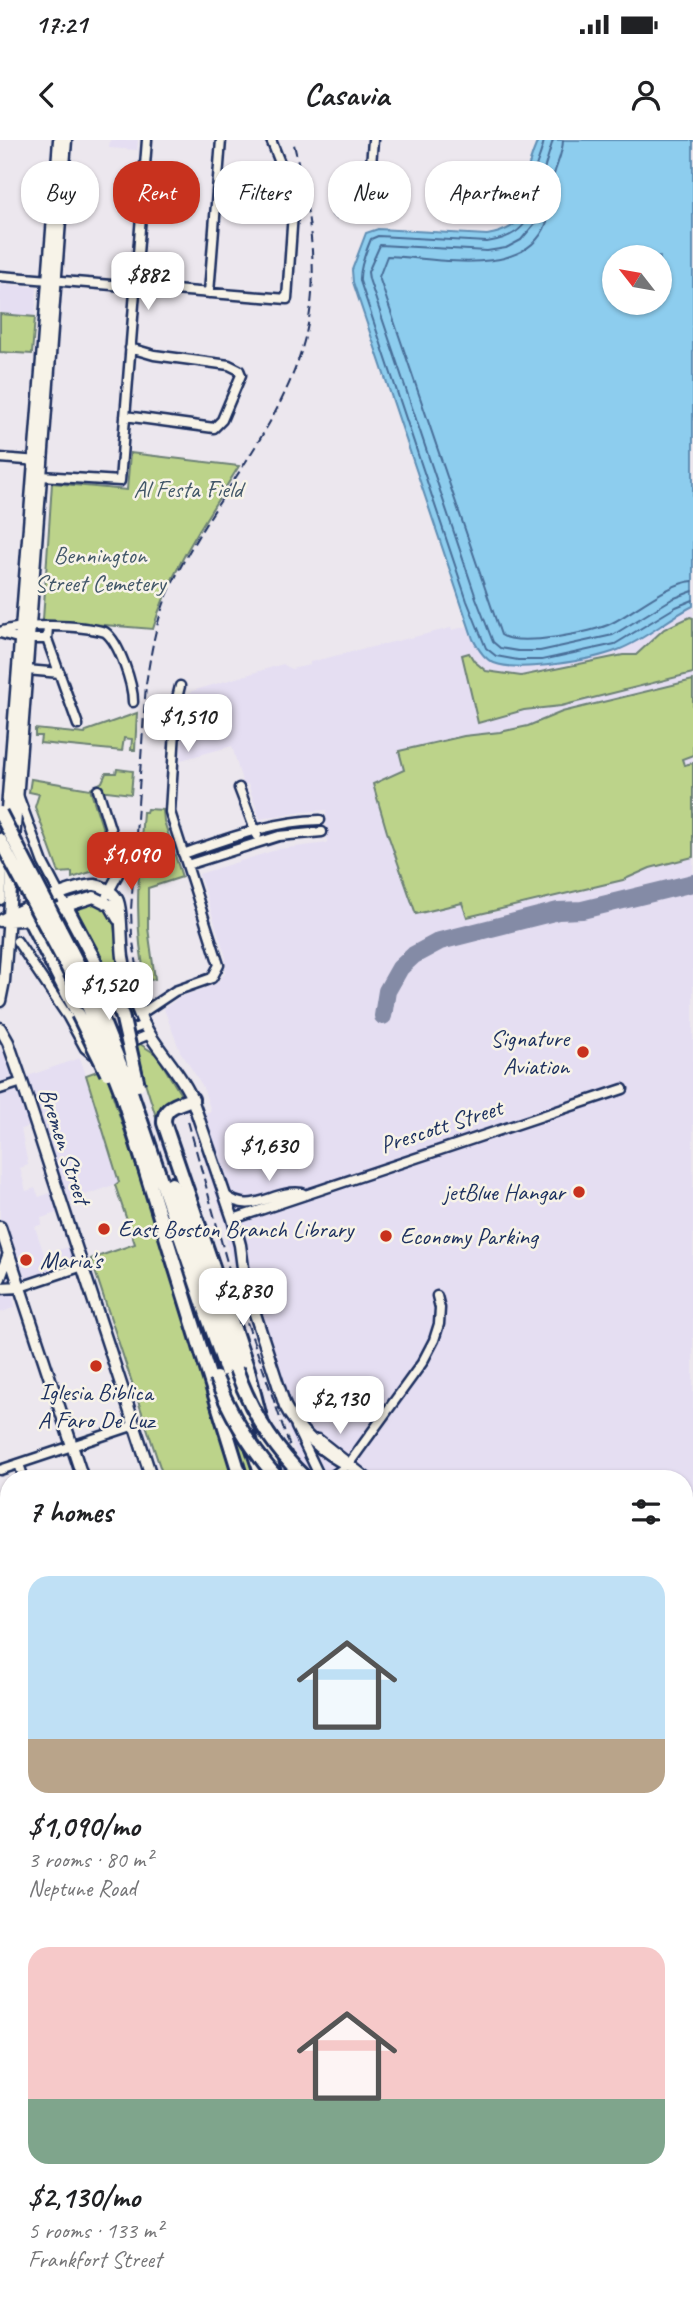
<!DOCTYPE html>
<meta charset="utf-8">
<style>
:root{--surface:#fff;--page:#f2f2f2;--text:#202124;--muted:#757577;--accent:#c8321e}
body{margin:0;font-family:Caveat,sans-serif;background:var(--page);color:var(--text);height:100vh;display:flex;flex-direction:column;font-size:26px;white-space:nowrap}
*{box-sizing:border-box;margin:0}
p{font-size:23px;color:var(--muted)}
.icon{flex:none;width:38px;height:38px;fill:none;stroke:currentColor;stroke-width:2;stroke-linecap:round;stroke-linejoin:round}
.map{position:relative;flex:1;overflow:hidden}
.side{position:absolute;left:0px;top:1330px;width:693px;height:842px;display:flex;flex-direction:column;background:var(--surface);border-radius:28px 28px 0 0;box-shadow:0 2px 5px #0004}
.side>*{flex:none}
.banner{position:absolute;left:21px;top:21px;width:651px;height:63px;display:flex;gap:14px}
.needle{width:46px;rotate:301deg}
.fabs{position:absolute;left:602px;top:105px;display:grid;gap:14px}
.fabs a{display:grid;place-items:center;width:70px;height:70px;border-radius:50%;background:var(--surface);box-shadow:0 2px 5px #0004;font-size:35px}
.price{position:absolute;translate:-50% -60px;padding:0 16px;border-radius:14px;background:#fff;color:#222;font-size:23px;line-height:46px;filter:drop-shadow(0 2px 4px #0008)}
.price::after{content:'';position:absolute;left:50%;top:42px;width:21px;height:16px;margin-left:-10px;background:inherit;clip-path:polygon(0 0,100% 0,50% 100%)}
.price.active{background:var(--accent);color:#fff}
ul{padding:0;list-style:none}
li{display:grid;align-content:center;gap:14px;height:371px;padding:0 28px}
li span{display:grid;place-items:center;height:217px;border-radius:21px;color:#555}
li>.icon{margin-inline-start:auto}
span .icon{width:126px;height:126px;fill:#fffc;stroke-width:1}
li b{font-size:30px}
h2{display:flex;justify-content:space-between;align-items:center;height:84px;padding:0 28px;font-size:30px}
.chip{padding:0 24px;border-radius:28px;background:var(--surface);box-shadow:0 2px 5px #0004;font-size:24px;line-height:63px}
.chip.active{background:var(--accent);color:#fff}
.status{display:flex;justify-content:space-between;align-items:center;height:49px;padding:0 35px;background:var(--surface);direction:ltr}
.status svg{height:19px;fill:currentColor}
header{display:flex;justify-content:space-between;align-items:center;height:91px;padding:0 28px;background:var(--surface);font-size:32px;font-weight:800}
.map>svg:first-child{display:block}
.built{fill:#e5def2}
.green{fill:#bcd38a;stroke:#6c8174;stroke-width:2}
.water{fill:#8dcdee;stroke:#5f8eb4;stroke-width:2;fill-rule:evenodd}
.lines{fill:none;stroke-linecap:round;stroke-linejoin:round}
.shore{stroke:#496e98;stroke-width:2}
.taxiway{stroke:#848ba6;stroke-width:18}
.minor-tunnel{stroke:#c2c2d1;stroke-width:8;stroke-dasharray:8 4;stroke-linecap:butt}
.highway-tunnel{stroke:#c2c2d1;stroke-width:12;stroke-dasharray:12 6;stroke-linecap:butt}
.minor-casing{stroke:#1b2f5e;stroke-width:13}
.major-casing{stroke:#1b2f5e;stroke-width:15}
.highway-casing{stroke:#1b2f5e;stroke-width:18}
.minor{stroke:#f7f3e8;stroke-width:8}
.major{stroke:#f7f3e8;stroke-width:10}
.highway{stroke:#f7f3e8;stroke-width:12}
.rail{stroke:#1b2f5e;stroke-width:2;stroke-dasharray:10 5;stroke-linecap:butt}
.highway-bridge-casing{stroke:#1b2f5e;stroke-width:18;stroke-linecap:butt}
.highway-bridge{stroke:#f7f3e8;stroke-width:12}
.poi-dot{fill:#c8321e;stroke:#f7f3e8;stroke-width:2.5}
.labels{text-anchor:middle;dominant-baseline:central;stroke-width:5;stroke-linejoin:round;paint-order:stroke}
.park-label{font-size:24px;fill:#435869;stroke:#f7f3e8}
.poi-label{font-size:24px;fill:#1b2f5e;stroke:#f7f3e8;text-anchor:start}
.street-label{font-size:24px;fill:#1b2f5e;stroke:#f7f3e8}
</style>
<div class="status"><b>17:21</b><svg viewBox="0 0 49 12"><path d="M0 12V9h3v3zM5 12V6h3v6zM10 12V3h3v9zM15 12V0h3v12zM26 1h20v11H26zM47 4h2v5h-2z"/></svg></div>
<header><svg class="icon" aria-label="back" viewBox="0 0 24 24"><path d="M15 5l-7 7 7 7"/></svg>Casavia<svg class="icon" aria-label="person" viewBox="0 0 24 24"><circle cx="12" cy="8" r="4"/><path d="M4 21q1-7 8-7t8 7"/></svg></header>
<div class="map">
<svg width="693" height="2171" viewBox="0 0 693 2171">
<rect width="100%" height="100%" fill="#ece7ee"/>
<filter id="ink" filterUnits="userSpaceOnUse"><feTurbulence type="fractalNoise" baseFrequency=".0143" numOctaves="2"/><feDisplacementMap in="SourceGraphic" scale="14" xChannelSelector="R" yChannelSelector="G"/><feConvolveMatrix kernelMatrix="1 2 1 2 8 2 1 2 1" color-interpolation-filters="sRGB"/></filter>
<g filter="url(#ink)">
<path class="built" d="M 110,0 L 138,0 L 137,10 L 109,8 Z
M 0,144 L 37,147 L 35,177 L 0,174 Z
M 693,466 L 693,1469 L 684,1470 L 684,1339 L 310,1339 L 303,1333 L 240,1150 L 227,1104 L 227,1089 L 190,978 L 211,971 L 202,945 L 180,911 L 164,869 L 178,858 L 216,844 L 225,833 L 226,817 L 199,734 L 279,709 L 327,703 L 326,670 L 292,673 L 260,679 L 248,644 L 243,645 L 232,606 L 181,620 L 185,558 L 192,551 L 283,524 L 291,529 L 310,525 L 310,522 L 451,488 L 452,490 L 469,486 L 480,512 L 660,486 Z
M 0,910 L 5,911 L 29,986 L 21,989 L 28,1025 L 20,1028 L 26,1051 L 35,1048 L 39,1057 L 50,1053 L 57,1073 L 41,1078 L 42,1084 L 35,1087 L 44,1114 L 69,1107 L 74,1123 L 28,1138 L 10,1139 L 15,1167 L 0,1173 Z
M 80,918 L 99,972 L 119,1043 L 66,1062 L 25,937 Z
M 693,1674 L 693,1822 L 684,1825 L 684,1677 Z
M 684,2021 L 693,2048 L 693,2067 L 684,2069 Z
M 9,2027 L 9,2134 L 0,2141 L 0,2029 Z
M 92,2163 L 120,2163 L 115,2171 L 96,2171 Z
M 168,2163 L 296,2163 L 299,2171 L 182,2171 Z"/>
<path class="green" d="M 0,174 L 35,177 L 32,214 L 0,212 Z
M 130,313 L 239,326 C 207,378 170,430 153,489 L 43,480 L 52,343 L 127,350 Z
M 690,477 L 693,478 L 693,533 L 561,566 L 524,570 L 478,583 L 462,515 L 469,513 L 474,521 L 486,531 L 521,536 L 623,515 L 636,515 L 664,489 Z
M 693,540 L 693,615 L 682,619 L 684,625 L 693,623 L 693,717 L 650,728 L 623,740 L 467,777 L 462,763 L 416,774 L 387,692 L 373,644 L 404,630 L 399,611 L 464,596 L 500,592 L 528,586 L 562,572 Z
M 137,573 L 135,610 L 131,610 L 132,599 L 124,598 L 122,611 L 40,603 L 41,596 L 35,596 L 35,589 L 85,594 L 86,591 Z
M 117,629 L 133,631 L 131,654 L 90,649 L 114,724 L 112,725 L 109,721 L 97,730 L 72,738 L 72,732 L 59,733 L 35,667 L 39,654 L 29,652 L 31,639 L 90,649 L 102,642 L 106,633 L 116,633 Z
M 147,669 L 163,670 L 164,681 L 182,737 L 148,748 L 148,788 L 155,839 L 146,841 C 133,785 139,729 143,672 L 146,672 Z
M 91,762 L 106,767 L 113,779 L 119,820 L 132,874 L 130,882 L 71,767 Z
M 140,904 L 157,915 L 181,955 L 161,967 L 157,980 L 145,942 L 112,953 L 207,1241 L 223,1236 L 259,1339 L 164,1339 L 91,1119 L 135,1104 L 115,1045 L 119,1042 L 86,935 L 136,917 L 135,905 Z
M 693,1469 L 693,1615 L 690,1617 L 693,1624 L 693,1674 L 684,1677 L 684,1470 Z
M 688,1743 L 693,1759 L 693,1790 L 684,1763 L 684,1747 Z"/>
<path class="water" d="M 538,0 L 693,0 L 693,466 C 667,479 645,500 618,510 C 592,520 520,533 494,523 C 484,519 478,509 473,499 L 353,142 L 352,130 L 366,93 L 378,89 L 487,95 C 504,92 521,86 524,66 C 525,59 524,51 525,44 C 527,28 532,14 538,0 ZM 614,117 L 660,117 L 660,163 L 614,163 Z"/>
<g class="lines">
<path class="shore" d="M 544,0 C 542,13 535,25 533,38 C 531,48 532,57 531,66 C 529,90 507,99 487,102 L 378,96 L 371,99 C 366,111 359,128 360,141 L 467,461 L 486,508 L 496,516 L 518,520 L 542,520 L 615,504 L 676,467 L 693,460
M 553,0 L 542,36 L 540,68 L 536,82 L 521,100 L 506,108 L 487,111 L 380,105 L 368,132 L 369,139 L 476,458 L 493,502 L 500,508 L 518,511 L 540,511 L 613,495 L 672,459 L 693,451
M 563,0 C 563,14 555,27 552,42 C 549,58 552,74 544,89 C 518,139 432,117 387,116 L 379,137 L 501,495 C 519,507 593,493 612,483 C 634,472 670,442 693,441"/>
<path class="taxiway" d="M 383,876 L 387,851 L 400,828 L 414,815 L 440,801 L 558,771 L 582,770 L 693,743"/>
<path class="minor-tunnel" d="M 0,774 L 17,801"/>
<path class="highway-tunnel" d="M 104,2163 L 105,2171"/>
<g class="minor-casing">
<path id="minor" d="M 337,72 L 367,74 L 373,0
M 0,136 L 287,159 L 294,58 L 271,0
M 209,153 L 221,0
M 125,276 L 214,288 L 222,280 L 241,235 L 239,230 L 229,225 L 154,215 L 130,208
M 0,318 L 39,321
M 41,336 L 120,341 L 147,0
M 48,487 L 47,499 L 78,585
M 0,492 C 23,483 81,485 105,492 C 119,502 133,544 133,562
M 0,493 L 21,499 L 47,499
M 27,530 L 60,533
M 239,648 L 257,695
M 98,650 L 122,727 L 107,755
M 18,655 L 43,723 L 65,765
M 183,714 C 227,699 272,681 320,680
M 187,725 L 279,696 L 322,692
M 17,801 L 68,877 L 85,908 L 92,914 L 99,914
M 139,875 L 175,851 L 212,838 L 219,825 L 170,672 L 177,558 L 180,546
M 107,899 L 144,885
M 111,910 L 150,894
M 0,949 L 22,942
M 225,1055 C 252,1077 273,1049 302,1053
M 233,1079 L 623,949
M 20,1147 L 83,1126
M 296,1287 L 319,1335 L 326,1339
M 19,1324 L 24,1339
M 0,1330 L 135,1285
M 328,1339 L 348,1325 L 422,1223 L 434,1200 L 439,1184 L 440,1168 L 437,1156
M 0,1434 L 9,1462
M 0,1522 L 9,1519
M 0,1680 L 9,1706
M 686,1728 L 693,1740
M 691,1830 L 693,1835
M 684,1914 L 693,1911
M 0,1915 L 9,1943
M 684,1997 L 693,2025
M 0,2144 L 9,2160
M 84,2163 L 88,2171
M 241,2163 L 244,2171
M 516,2163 L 519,2171
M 254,2171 L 275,2164"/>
</g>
<g class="major-casing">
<path id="major" d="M 14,701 L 66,0
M 0,759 L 59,0
M 0,781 C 16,771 78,744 95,745 C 103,746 113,752 117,759 C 122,767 121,804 123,817 C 126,836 131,855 139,873 C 151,905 179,928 192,959 L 233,1079 L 240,1105 L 245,1143 L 285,1266 C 297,1290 324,1314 348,1325
M 4,781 L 22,780 L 94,757 L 110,765 L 118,779
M 0,861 L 4,841 L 13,723
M 0,888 L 8,902 L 22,942 L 152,1339
M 0,1087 L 83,1339
M 0,1138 L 8,1116
M 0,1148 L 20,1147
M 318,1300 L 367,1339
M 684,1371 L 693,1370
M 684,1451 L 693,1449
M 684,1686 L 693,1683
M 684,1729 L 693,1716
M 0,1968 L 9,1965
M 0,1980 L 9,1977
M 0,2076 L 9,2081
M 684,2110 L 693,2105
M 151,2163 L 165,2171
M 355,2163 L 358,2171
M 423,2163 L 426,2171
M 573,2171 L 587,2163"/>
</g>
<g class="highway-casing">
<path id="highway" d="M 31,765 L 28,777 L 78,874
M 65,765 L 91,814
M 130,949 L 247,1292
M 121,951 L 241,1339
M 192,959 C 179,964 163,966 164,983 L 248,1230 L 275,1337
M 172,1044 L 236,1229
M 253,1309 L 263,1339
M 684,1388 L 693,1387
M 684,1408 L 693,1407
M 684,1420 L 693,1419
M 684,1435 L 693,1433
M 135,2163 L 136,2171"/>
</g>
<use href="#minor" class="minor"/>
<use href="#major" class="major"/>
<use href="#highway" class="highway"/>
<path class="rail" d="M 140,843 L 132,796 L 131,770 L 146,544 C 151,512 156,481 169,451 C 210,359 288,285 308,184 C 320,122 307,60 293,0
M 188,981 L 230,1133 L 301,1339"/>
<g class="highway-bridge-casing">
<path id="highway-bridge" d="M 0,673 L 87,842 L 130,949
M 0,700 L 89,868 L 121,951
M 91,814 L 122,875 L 138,945
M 78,874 L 107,933
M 236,1229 C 251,1271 273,1308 306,1339
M 216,1238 C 231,1276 251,1309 278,1339"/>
</g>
<use href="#highway-bridge" class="highway-bridge"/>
</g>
</g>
<g class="poi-dot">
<circle cx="583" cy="912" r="7"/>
<circle cx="579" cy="1052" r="7"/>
<circle cx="104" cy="1089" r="7"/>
<circle cx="386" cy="1096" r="7"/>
<circle cx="26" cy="1120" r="7"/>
<circle cx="96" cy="1226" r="7"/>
</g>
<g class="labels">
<g class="park-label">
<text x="188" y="349">Al Festa Field</text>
<text x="100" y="415">Bennington<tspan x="100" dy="28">Street Cemetery</tspan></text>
</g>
<g class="poi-label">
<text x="569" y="898" text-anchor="end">Signature<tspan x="569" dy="28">Aviation</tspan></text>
<text x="565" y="1052" text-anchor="end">jetBlue Hangar</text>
<text x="118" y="1089">East Boston Branch Library</text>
<text x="400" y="1096">Economy Parking</text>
<text x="40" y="1120">Maria's</text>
<text x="96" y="1252" text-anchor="middle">Iglesia Biblica<tspan x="96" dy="28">A Faro De Luz</tspan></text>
</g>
<g class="street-label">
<text transform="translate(441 986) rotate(-18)">Prescott Street</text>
<text transform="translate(65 1006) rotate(72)">Bremen Street</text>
</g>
</g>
</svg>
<div class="fabs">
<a><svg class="needle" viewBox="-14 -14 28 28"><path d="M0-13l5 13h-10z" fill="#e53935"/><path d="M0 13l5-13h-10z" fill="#757577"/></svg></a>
</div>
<b class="price" style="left:148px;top:172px">$882</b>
<b class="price" style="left:188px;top:614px">$1,510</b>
<b class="price active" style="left:131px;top:752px">$1,090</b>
<b class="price" style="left:109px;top:882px">$1,520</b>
<b class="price" style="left:269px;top:1043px">$1,630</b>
<b class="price" style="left:243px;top:1188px">$2,830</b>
<b class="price" style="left:340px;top:1296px">$2,130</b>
<div class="banner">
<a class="chip">Buy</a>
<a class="chip active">Rent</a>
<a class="chip">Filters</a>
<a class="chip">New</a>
<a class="chip">Apartment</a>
</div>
<section class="side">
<h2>7 homes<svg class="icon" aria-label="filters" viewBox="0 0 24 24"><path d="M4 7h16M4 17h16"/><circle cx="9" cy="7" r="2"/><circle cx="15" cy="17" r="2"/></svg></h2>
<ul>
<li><span style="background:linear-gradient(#bfe0f5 75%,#b9a48a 0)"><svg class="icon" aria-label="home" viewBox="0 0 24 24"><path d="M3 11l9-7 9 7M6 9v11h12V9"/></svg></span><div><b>$1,090/mo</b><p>3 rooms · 80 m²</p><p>Neptune Road</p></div></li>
<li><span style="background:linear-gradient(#f6c9c9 70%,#7fa58c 0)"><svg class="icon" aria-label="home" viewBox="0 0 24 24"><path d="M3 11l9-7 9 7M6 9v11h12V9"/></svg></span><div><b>$2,130/mo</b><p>5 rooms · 133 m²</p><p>Frankfort Street</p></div></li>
</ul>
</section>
</div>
